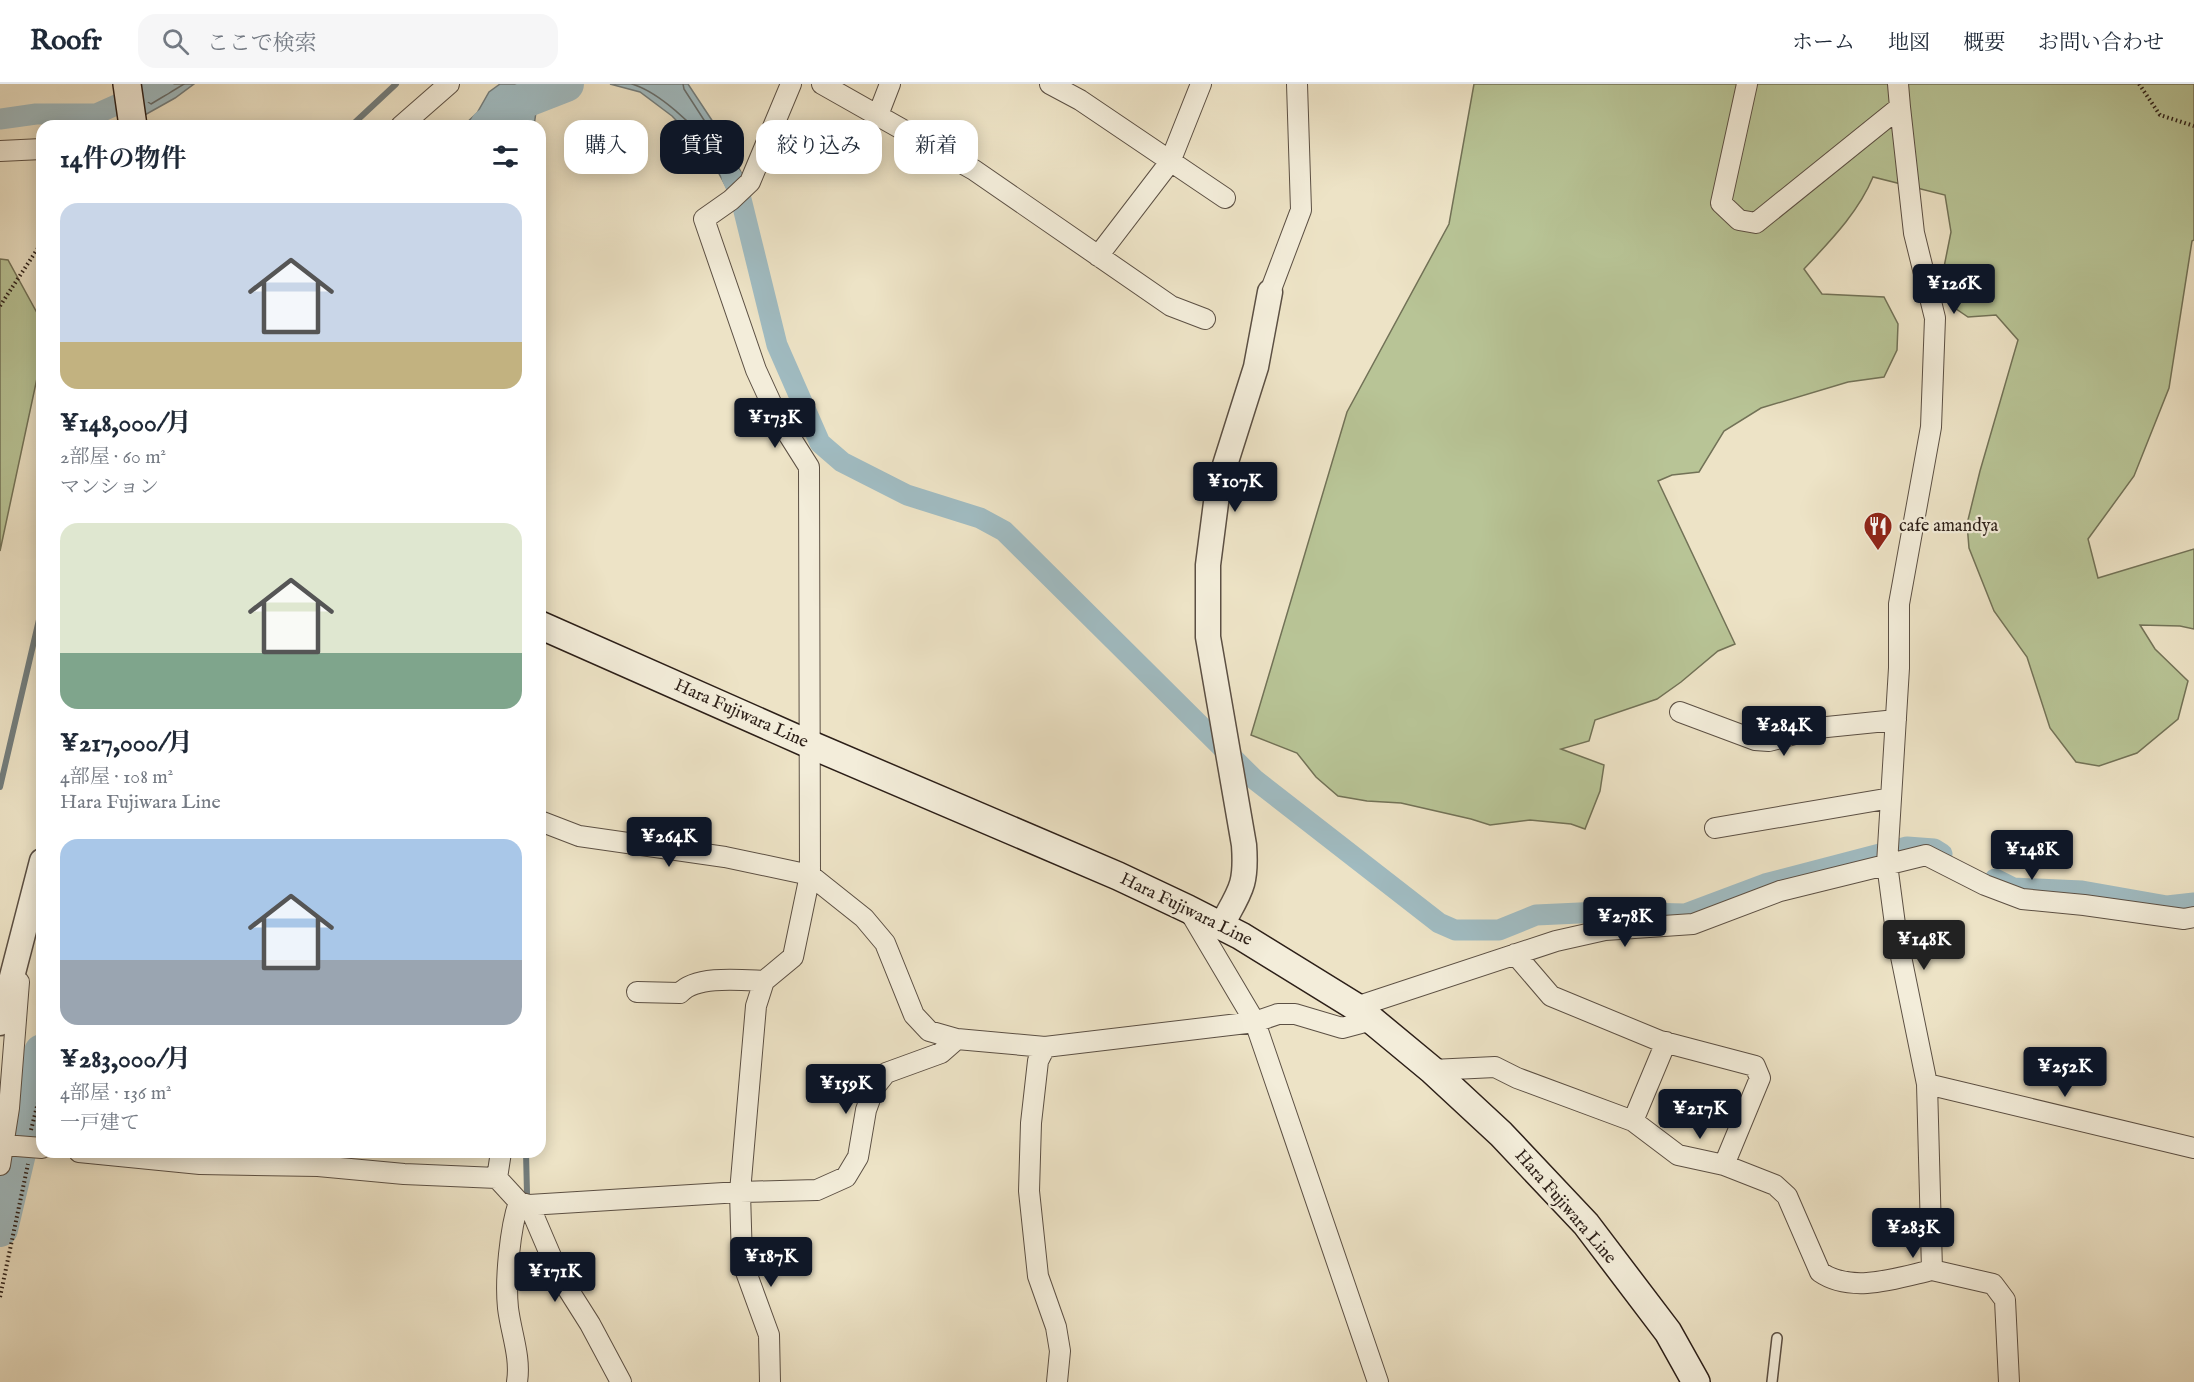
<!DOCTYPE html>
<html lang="ja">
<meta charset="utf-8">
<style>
:root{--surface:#fff;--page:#f6f6f7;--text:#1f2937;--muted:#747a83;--line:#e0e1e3;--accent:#111827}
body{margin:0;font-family:"IM FELL English","Noto Serif JP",serif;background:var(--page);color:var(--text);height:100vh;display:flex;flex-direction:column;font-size:22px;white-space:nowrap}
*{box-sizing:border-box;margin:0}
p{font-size:20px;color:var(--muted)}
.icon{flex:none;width:33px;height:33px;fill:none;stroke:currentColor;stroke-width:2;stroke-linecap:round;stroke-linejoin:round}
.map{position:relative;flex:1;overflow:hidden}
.side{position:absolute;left:36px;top:36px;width:510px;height:1038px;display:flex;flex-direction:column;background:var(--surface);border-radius:18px;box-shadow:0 3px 15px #0003}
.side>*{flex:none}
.hud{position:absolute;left:564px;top:36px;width:570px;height:54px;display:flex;gap:12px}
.price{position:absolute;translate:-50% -51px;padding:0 14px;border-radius:6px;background:var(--accent);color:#fff;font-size:20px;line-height:39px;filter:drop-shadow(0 2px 3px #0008)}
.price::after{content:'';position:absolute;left:50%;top:36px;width:18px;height:14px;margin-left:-9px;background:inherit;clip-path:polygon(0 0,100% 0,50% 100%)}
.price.selected{background:#222;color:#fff}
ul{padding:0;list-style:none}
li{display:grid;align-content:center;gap:12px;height:318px;padding:0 24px}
li span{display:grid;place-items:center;height:186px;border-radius:18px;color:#555}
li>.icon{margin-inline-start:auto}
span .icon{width:108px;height:108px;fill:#fffc;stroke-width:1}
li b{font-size:26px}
h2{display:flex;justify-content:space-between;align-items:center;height:72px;padding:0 24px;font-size:26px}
.chip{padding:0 21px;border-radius:18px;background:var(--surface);box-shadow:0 3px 15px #0003;font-size:21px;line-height:54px}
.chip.selected{background:var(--accent);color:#fff}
header{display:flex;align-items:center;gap:36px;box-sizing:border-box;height:84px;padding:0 30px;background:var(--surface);border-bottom:2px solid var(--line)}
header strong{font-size:28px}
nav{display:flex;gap:33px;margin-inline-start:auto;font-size:21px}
.search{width:420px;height:54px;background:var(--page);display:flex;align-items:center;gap:15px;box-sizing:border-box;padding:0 21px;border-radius:18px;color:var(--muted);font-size:22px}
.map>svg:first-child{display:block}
.green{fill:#b8c496;stroke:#727257;stroke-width:1.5}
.water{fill:#a0bbc1;stroke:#727d7d;stroke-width:1.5}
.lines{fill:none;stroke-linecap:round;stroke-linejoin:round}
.shore{stroke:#666d6c;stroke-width:1.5}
.stream{stroke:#727d7d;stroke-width:6}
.canal{stroke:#a0bbc1;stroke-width:21}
.river{stroke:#a0bbc1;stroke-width:36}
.service-casing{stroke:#5c5044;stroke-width:12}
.minor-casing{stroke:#5c5044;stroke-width:22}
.tertiary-casing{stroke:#5c5044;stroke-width:27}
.secondary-casing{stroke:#2c1f18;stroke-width:30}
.path{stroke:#2c1f18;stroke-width:4;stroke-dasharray:1.5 3;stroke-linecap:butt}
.service{stroke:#f3edda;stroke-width:9}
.minor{stroke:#f3edda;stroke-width:20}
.tertiary{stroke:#f3edda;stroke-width:24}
.secondary{stroke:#f3edda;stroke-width:27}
.labels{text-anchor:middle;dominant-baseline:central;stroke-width:4.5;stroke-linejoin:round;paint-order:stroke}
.poi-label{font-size:18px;fill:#2c1f18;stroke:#f3edda;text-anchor:start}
.street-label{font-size:18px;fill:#2c1f18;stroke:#f3edda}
</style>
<header>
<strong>Roofr</strong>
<div class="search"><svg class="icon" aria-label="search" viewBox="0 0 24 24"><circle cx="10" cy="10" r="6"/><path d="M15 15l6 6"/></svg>ここで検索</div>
<nav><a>ホーム</a><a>地図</a><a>概要</a><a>お問い合わせ</a></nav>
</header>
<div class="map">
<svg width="2194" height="1298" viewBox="0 0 2194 1298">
<rect width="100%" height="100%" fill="#ede3c6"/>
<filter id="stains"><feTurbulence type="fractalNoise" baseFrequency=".00333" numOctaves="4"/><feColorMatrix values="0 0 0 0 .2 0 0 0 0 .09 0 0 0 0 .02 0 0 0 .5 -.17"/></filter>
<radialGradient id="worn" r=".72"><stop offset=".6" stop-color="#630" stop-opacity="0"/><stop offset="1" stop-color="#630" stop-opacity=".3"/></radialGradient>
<path class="green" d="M 1474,0 L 2194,0 L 2194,156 L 2192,157 L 2169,304 L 2134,392 L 2088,455 L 2098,494 L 2194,465 L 2194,545 L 2180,542 L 2140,541 L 2155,565 L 2188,597 L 2178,635 L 2137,669 L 2099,682 L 2076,678 L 2050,644 L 2027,573 L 1994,527 L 1969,464 L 1967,440 L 1980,387 L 2018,256 L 1996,231 L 1968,233 L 1949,220 L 1942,193 L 1951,148 L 1945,111 L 1873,93 C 1858,129 1830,157 1804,185 L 1822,210 L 1884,213 L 1898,240 L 1897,266 L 1884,293 L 1848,298 L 1761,324 L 1724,347 L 1699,388 L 1672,391 L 1658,397 L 1735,560 L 1718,567 L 1681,598 L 1657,615 L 1595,636 L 1589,657 L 1561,665 L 1604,681 L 1600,707 L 1585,745 L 1571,740 L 1530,736 L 1490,741 L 1471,735 L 1401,719 L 1367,717 L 1338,712 L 1316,693 L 1297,669 L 1251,651 L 1347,328 L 1449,140 Z
M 0,175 L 8,176 L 42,238 L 42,271 L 0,467 Z"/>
<path class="water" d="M 140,0 L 194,0 L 175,14 L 143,32 Z
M 500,0 L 545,0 L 547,12 L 536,28 L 534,42 L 463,42 L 477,29 L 489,8 Z
M 610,0 L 688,0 L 719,47 L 743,92 L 728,106 L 707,68 L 672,32 L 640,8 Z"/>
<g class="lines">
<path class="shore" d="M 146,0 L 148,18 L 151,20 L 184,0
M 632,0 C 659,8 695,42 712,65 C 718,73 723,84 728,94 L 732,95 L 734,89 L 713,50 L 684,5 L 683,0"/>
<path class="stream" d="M 351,42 L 396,0
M 0,703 L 42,523
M 526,1068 L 527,1110"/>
<path class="canal" d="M 0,35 L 36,30 L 96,30 L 163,0
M 732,93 L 740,111 L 777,261 L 820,359 L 842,378 L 907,411 L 980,434 L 1004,447 L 1254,695 L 1439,839 L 1455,846 L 1499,846 L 1536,831 L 1601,828 L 1685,830 L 1765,800 L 1907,763 L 1934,765 L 1942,770
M 1995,795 L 2013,804 L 2082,807 L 2167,822 L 2194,819"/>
<path class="river" d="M 488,42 L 525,16 L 566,0
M 0,1145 L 42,968"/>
<g class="service-casing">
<path id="service" d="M 1772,1298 L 1777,1254"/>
</g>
<g class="minor-casing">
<path id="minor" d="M 822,0 L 974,86 L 1171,222 L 1205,235
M 1050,0 L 1080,16 L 1225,114
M 1747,0 L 1721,119 L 1739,136 L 1756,139 L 1900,23 L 1914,149 L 1935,234 L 1931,343 L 1899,520 L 1899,584 L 1887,780 L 1896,848 L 1927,1000 L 1932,1186 L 1993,1200 L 2005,1216 L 2009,1298
M 1898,0 L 1900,23
M 878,31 L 890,0
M 401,42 L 449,0
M 0,67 L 42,65
M 1098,172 L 1170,78 L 1201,0
M 1270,208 L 1301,126 L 1297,0
M 1680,628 L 1755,656 L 1769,657 L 1817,644 L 1896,636
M 540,737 L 579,752 L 725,773 L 810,791 L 864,834 L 885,859 L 914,931 L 929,947 L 957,955 L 1045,963 L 1255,938 L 1278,930 L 1295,930 L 1342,944 L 1372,936
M 1715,744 L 1891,714
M 1188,825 L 1255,938 L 1378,1298
M 1515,870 L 1551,912 L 1660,957 L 1755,982 L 1760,994 L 1724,1081
M 637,908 L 680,909 C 696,891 742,896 764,897
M 1356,923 L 1556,857 L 1605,846 L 1693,840 L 1780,807 L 1926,771 L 1985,801 L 2022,815 L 2084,821 L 2184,835 L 2194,833
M 1045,963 L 1038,977 L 1031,1039 L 1029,1107 L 1038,1192 L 1056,1243 L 1060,1267 L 1057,1298
M 1432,986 L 1495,983 L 1517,994 L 1633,1037 L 1678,1071 L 1724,1081 L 1775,1101 L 1787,1112 L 1820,1188 C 1852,1210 1897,1194 1932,1186
M 1927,1000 L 2194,1064
M 1633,1037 L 1666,958
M 4,1061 L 42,1064
M 79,1068 L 200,1080 L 318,1082 L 404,1090 L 497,1094 L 519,1118 L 529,1121 L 740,1108 L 817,1106 L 846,1093 L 858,1073 L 866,1026 L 874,1004 L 886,989 L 941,969 L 957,955
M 0,1081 L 9,1024 L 19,898
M 497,1094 L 501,1068
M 529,1121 L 559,1191 L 590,1240 L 621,1298
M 517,1298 C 521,1273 511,1249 508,1224 C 505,1196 510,1144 519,1118
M 770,1298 L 769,1251 L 742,1177 L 740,1108 L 756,922 L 764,897 L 793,873 L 810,791 L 809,383 L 778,334 L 756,286 L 704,135 L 731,116 L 750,98 L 791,0"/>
</g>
<g class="tertiary-casing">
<path id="tertiary" d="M 1221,842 C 1240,807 1247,802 1244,761 L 1208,553 L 1208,481 L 1218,403 L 1256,283 L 1270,208
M 0,939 L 42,777"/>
</g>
<g class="secondary-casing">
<path id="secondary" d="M 127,0 L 133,42
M 540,541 L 809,660 L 1118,792 L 1188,825 L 1241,852 L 1356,923 L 1432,986 L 1501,1050 L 1586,1140 L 1668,1248 L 1696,1298"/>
</g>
<path class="path" d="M 2139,0 L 2160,31 L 2194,42
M 0,222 L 42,158
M 31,1046 L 42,1003
M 0,1213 L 28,1080"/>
<use href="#service" class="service"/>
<use href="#minor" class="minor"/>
<use href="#tertiary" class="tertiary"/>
<use href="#secondary" class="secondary"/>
</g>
<defs>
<g id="restaurant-pin" transform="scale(1.5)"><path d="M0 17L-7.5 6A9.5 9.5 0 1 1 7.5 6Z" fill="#8f2418" stroke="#f3edda"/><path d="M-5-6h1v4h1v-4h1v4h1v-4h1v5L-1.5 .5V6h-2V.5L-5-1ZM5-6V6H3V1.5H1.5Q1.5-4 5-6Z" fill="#fff"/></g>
</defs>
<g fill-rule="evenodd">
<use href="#restaurant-pin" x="1878" y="442"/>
</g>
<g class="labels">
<g class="poi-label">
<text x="1899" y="442">cafe amandya</text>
</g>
<g class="street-label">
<text transform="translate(741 630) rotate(24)">Hara Fujiwara Line</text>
<text transform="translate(1186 826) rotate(26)">Hara Fujiwara Line</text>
<text transform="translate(1565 1123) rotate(49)">Hara Fujiwara Line</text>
</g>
</g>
<rect width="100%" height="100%" filter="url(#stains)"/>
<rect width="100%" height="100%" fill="url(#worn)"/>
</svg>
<b class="price" style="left:1954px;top:231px">¥126K</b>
<b class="price" style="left:775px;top:365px">¥173K</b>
<b class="price" style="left:1235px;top:429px">¥107K</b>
<b class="price" style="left:1784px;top:673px">¥284K</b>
<b class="price" style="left:669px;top:784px">¥264K</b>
<b class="price" style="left:2032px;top:797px">¥148K</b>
<b class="price" style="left:1625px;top:864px">¥278K</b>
<b class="price selected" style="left:1924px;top:887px">¥148K</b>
<b class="price" style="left:2065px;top:1014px">¥252K</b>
<b class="price" style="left:846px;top:1031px">¥159K</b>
<b class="price" style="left:1700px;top:1056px">¥217K</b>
<b class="price" style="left:1913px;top:1175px">¥283K</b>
<b class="price" style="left:771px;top:1204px">¥187K</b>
<b class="price" style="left:555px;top:1219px">¥171K</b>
<div class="hud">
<a class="chip">購入</a>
<a class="chip selected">賃貸</a>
<a class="chip">絞り込み</a>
<a class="chip">新着</a>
</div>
<section class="side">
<h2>14件の物件<svg class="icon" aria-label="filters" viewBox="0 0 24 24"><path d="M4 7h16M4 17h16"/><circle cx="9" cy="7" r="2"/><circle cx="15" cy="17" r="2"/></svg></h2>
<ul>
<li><span style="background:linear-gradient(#c9d6e8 75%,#c2b280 0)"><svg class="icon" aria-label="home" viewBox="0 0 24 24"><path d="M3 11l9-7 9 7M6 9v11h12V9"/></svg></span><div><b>¥148,000/月</b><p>2部屋 · 60 m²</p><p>マンション</p></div></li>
<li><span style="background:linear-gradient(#dfe7d0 70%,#7fa58c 0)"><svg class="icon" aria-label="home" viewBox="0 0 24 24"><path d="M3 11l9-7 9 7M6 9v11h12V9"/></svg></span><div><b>¥217,000/月</b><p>4部屋 · 108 m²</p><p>Hara Fujiwara Line</p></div></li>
<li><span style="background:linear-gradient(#a9c7e8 65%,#9aa5b1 0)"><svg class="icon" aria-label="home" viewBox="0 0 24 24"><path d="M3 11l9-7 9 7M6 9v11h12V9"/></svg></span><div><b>¥283,000/月</b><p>4部屋 · 136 m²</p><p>一戸建て</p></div></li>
</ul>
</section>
</div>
